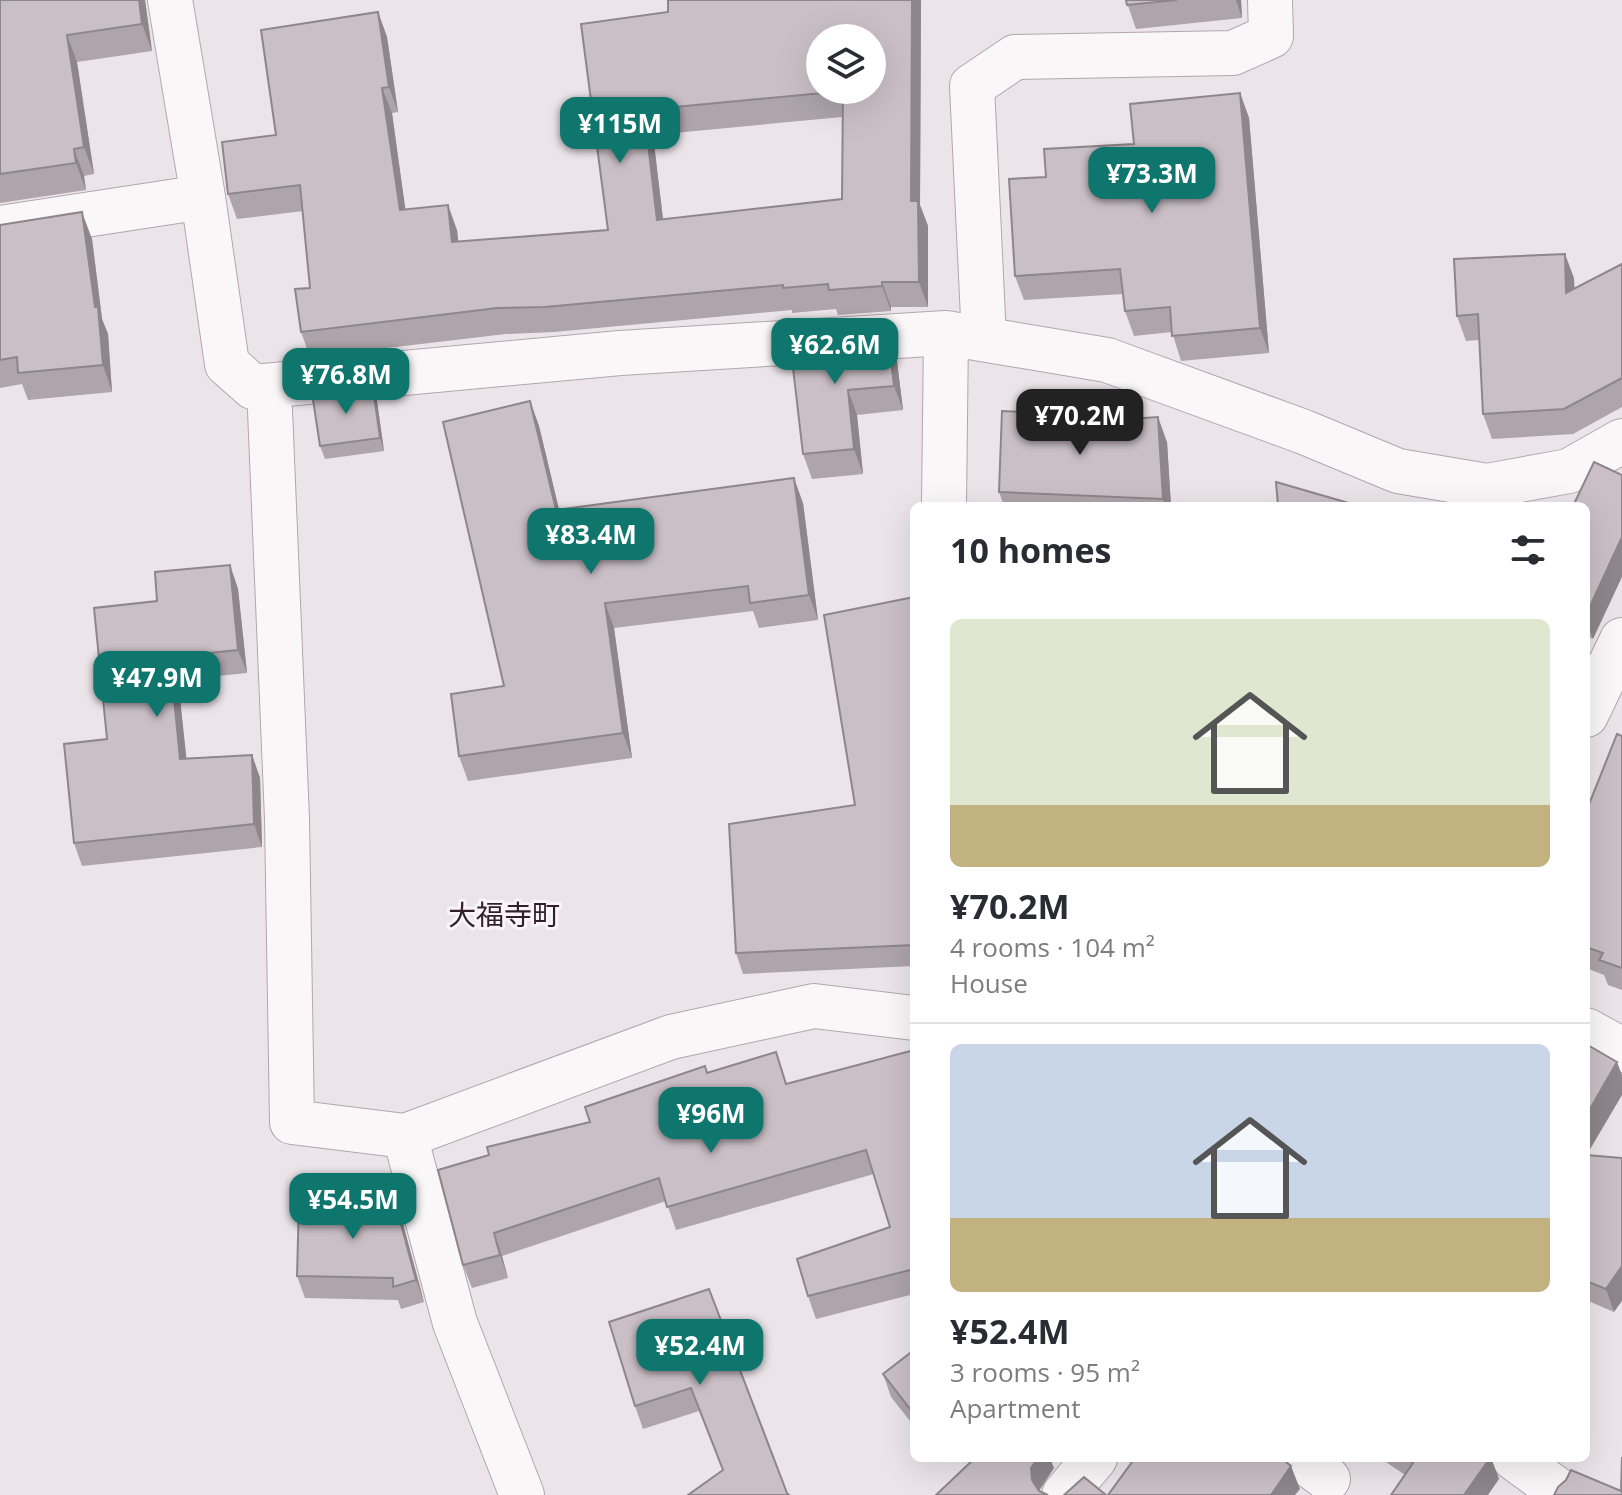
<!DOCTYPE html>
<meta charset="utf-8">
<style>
:root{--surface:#fff;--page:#f2f2f3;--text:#2b2b33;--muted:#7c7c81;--line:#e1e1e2;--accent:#0f766e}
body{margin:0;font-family:"Open Sans","Noto Sans JP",sans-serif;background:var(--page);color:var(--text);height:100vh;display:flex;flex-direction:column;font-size:30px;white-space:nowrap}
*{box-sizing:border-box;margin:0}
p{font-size:26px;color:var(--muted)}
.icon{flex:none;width:44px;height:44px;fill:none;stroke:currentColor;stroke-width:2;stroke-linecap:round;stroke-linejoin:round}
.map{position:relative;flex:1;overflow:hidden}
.drawer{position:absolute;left:910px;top:502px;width:680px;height:960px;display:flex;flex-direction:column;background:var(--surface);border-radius:12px;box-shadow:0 8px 32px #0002}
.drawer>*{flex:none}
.fabs{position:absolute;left:806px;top:24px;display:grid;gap:16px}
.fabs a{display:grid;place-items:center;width:80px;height:80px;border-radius:50%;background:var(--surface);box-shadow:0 8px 32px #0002;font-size:40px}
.price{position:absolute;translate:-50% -68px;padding:0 18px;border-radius:16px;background:var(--accent);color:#fff;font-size:26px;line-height:52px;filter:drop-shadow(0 2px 4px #0008)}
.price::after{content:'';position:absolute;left:50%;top:48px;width:24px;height:18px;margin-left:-12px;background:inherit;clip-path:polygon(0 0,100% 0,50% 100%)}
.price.current{background:#222;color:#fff}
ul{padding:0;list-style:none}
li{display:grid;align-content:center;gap:16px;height:424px;padding:0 40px}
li+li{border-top:2px solid var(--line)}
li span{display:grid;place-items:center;height:248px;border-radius:12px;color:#555}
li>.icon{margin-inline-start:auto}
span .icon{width:144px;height:144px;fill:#fffc;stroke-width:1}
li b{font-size:34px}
h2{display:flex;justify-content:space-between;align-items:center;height:96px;padding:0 40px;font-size:34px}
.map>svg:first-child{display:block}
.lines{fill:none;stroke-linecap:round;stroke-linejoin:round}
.minor-casing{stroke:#b2a6ae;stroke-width:46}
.minor{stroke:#faf7f9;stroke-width:44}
.wall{fill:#aea4aa;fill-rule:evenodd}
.shaded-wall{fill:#8d868b}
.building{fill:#cabfc6;stroke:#8d868b;stroke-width:2;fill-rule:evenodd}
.labels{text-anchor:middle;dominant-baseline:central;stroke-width:6;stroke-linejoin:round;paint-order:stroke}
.quarter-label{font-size:28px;fill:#331f2b;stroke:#f8f4f7}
</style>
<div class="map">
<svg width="1622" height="1495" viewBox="0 0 1622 1495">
<rect width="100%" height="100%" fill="#ebe5e9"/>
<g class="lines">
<g class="minor-casing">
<path id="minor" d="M 170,0 L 203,197
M 0,228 L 203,197 L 227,364 L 253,387 L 620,353 L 946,333 L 1107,360 L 1304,432 L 1398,471 L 1487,486 L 1569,471 L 1622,441
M 984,339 L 972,86 L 1015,57 L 1233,53 L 1271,36 L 1270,0
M 269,386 L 287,819 L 292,1122 L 405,1136 L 671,1037 L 814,1006 L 914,1018
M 944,506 L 946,333
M 1586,715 L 1622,640
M 1586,1030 L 1622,1050
M 405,1136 L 455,1323 L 522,1495
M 1300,1458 L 1328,1479
M 1514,1458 L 1555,1488
M 1064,1495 L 1095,1458"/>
</g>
<use href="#minor" class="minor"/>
</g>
<path class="wall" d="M 0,0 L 145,0 L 152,51 L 77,62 L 94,174 L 84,176 L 86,190 L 0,203 Z
M 921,0 L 920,205 L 928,226 L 928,307 L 891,307 L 891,311 L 838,315 L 836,309 L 792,313 L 792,310 L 554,332 L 506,334 L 310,357 L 301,332 L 310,288 L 303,211 L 237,219 L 228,194 L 378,12 L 387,37 L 398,112 L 392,113 L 405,209 L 457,230 L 458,242 L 608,230 L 581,24 ZM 842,117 L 842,199 L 663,219 L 653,135 Z
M 1126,0 L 1241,0 L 1242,18 L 1136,29 Z
M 1240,93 L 1249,118 L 1269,353 L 1181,361 L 1172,332 L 1134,336 L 1125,311 L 1123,294 L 1024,300 L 1015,276 L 1046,177 L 1134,144 Z
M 0,225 L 92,239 L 102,319 L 108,334 L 112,392 L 28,400 L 22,384 L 0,388 Z
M 1622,264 L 1622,407 L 1573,434 L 1492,439 L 1483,414 L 1479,340 L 1466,341 L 1457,316 L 1574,278 L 1574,289 Z
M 790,342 L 897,361 L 903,410 L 857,415 L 863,474 L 812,479 L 803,454 Z
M 377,401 L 384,451 L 325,459 L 320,446 Z
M 530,401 L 539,426 L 559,509 L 803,503 L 818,620 L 759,628 L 753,611 L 614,628 L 632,758 L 468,781 L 459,756 L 504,686 Z
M 1051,413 L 1055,423 L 1167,442 L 1171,506 L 1004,506 L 999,492 Z
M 1586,506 L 1593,639 L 1586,636 Z
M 230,565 L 238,589 L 247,673 L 178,680 L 186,758 L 252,755 L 260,778 L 262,847 L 82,866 L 74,843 L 107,739 L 157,601 Z
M 914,597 L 914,966 L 743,974 L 736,953 L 855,805 Z
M 1622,736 L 1622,990 L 1608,985 L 1604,975 L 1586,968 L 1586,812 Z
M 914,1050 L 914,1294 L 816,1319 L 808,1296 L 890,1227 L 874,1174 L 676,1230 L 666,1201 L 502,1256 L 508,1278 L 472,1288 L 463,1265 L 489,1155 L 590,1122 L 707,1073 L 787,1084 Z
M 1586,1155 L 1614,1312 L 1586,1300 Z
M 403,1224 L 424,1302 L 401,1309 L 398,1300 L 305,1298 L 297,1276 Z
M 709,1289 L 723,1470 L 699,1411 L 643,1429 L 635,1406 Z
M 914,1350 L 914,1426 L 891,1397 L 883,1374 Z
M 1380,1458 L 1491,1458 L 1499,1479 L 1405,1475 Z"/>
<path class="shaded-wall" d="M 139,0 L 145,0 L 152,51 L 142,24 Z
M 912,0 L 921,0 L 920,205 L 928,226 L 928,307 L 919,282 L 911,201 Z
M 1236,0 L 1241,0 L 1242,18 Z
M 378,12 L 387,37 L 398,112 L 389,87 Z
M 67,35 L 77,62 L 94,174 L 84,147 Z
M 382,88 L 392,113 L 409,235 L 400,210 Z
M 1240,93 L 1249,118 L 1269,353 L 1260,328 Z
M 644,110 L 653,135 L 666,245 L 657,220 Z
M 74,149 L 84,176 L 86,190 L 76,163 Z
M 448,205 L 457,230 L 461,267 L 452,242 Z
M 82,212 L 92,239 L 102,319 L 108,334 L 112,392 L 103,365 Z
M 1565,254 L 1574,278 L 1576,318 L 1566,293 Z
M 882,282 L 891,307 L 891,311 L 882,286 Z
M 888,336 L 897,361 L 903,410 L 894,386 Z
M 373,388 L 377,401 L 384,451 L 380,438 Z
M 848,390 L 857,415 L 863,474 L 854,449 Z
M 530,401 L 539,426 L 565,535 L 556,510 Z
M 1158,417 L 1167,442 L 1171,506 L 1165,506 L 1163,499 Z
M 794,478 L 803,503 L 818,620 L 809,595 Z
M 1622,537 L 1622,577 L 1593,639 L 1586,619 L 1586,615 Z
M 230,565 L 238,589 L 247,673 L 238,650 Z
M 605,603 L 614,628 L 632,758 L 623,733 Z
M 170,657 L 178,680 L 189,782 L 180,759 Z
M 252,755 L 260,778 L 262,847 L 254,824 Z
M 1617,1062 L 1622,1075 L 1622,1095 L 1589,1151 L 1586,1141 L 1586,1116 Z
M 395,1202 L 403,1224 L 424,1302 L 416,1280 Z
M 494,1233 L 502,1256 L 508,1278 L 500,1255 Z
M 1622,1266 L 1622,1301 L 1614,1312 L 1606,1289 Z
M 1038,1458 L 1050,1458 L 1054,1468 L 1039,1491 L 1032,1480 L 1031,1468 Z
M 1490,1458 L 1491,1458 L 1499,1479 L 1488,1495 L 1464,1495 Z
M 1291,1466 L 1300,1489 L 1295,1495 L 1271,1495 Z"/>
<path class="building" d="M 0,0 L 139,0 L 142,24 L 67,35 L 84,147 L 74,149 L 76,163 L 0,174 Z
M 668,0 L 912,0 L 911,201 L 918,201 L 919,282 L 882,282 L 882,286 L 829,290 L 828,284 L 783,288 L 783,285 L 545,307 L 497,308 L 301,332 L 295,289 L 310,288 L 300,185 L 228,194 L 222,142 L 276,135 L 261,30 L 378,12 L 389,87 L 382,88 L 400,210 L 448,205 L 452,242 L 608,230 L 581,24 L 668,12 ZM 820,38 L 872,38 L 872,90 L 820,90 ZM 843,91 L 842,199 L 657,220 L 644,110 Z
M 1126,0 L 1177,0 L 1127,5 Z
M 1240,93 L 1260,328 L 1172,336 L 1170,307 L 1125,311 L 1120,269 L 1015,276 L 1009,179 L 1046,177 L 1044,149 L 1134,144 L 1130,104 Z
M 82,212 L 95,307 L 98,307 L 103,365 L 18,373 L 17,357 L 0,360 L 0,225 Z
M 1565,254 L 1566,293 L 1622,264 L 1622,378 L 1564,409 L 1483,414 L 1478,314 L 1457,316 L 1454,259 Z
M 888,336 L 894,386 L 848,390 L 854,449 L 803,454 L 790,342 Z
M 373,388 L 380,438 L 320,446 L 312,393 Z
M 530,401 L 556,510 L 794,478 L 809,595 L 750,603 L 748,586 L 605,603 L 623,733 L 459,756 L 451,694 L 504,686 L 443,422 Z
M 1002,411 L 1051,413 L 1051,424 L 1158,417 L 1163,499 L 999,492 Z
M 1594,462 L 1622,475 L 1622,537 L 1586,615 L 1586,506 L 1573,506 Z
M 1276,482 L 1359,506 L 1278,506 Z
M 230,565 L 238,650 L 170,657 L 180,759 L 252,755 L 254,824 L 74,843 L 64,744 L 107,739 L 94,608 L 157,601 L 155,572 Z
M 914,597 L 914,945 L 736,953 L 729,824 L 855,805 L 824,615 Z
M 1617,734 L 1622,736 L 1622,968 L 1599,960 L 1603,953 L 1586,947 L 1586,812 Z
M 1586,1044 L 1617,1062 L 1586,1116 Z
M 914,1050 L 914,1269 L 808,1296 L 797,1259 L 890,1227 L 866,1150 L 667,1207 L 659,1178 L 494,1233 L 500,1255 L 463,1265 L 438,1170 L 489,1155 L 487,1147 L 590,1122 L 585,1107 L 705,1066 L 707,1073 L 776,1052 L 786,1084 Z
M 1586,1155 L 1622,1158 L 1622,1266 L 1606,1289 L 1586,1281 Z
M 299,1200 L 395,1202 L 416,1280 L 393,1287 L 393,1278 L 297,1276 Z
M 709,1289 L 787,1493 L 789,1495 L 688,1495 L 723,1470 L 691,1388 L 635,1406 L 609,1322 Z
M 914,1350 L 914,1414 L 883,1374 Z
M 1622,1457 L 1622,1495 L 1554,1495 L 1558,1487 L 1566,1480 L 1571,1470 L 1621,1491 Z
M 975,1458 L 1038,1458 L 1031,1468 L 1032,1480 L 1039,1491 L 1048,1495 L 936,1495 Z
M 1135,1458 L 1281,1458 L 1291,1466 L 1271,1495 L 1108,1495 Z
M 1406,1458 L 1490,1458 L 1464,1495 L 1391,1495 L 1413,1463 Z
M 1084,1477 L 1106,1495 L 1064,1495 Z"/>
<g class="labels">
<g class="quarter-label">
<text x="504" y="914">大福寺町</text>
</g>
</g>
</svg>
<div class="fabs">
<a><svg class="icon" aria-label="layers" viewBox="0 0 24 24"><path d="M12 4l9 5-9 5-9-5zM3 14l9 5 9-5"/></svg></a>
</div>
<b class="price" style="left:620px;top:165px">¥115M</b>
<b class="price" style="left:1152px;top:215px">¥73.3M</b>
<b class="price" style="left:835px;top:386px">¥62.6M</b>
<b class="price" style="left:346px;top:416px">¥76.8M</b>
<b class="price current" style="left:1080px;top:457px">¥70.2M</b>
<b class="price" style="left:591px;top:576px">¥83.4M</b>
<b class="price" style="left:157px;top:719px">¥47.9M</b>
<b class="price" style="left:711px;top:1155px">¥96M</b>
<b class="price" style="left:353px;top:1241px">¥54.5M</b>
<b class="price" style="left:700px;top:1387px">¥52.4M</b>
<section class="drawer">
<h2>10 homes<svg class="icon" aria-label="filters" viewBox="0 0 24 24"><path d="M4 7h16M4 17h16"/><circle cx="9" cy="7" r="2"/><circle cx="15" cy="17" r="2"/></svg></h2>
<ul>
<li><span style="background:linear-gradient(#dfe7d0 75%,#c2b280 0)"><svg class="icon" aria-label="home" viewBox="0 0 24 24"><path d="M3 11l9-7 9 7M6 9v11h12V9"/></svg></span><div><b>¥70.2M</b><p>4 rooms · 104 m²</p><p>House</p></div></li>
<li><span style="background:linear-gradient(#c9d6e8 70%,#c2b280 0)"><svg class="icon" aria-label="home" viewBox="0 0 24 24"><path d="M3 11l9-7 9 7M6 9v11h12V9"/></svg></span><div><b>¥52.4M</b><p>3 rooms · 95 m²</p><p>Apartment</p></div></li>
</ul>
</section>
</div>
